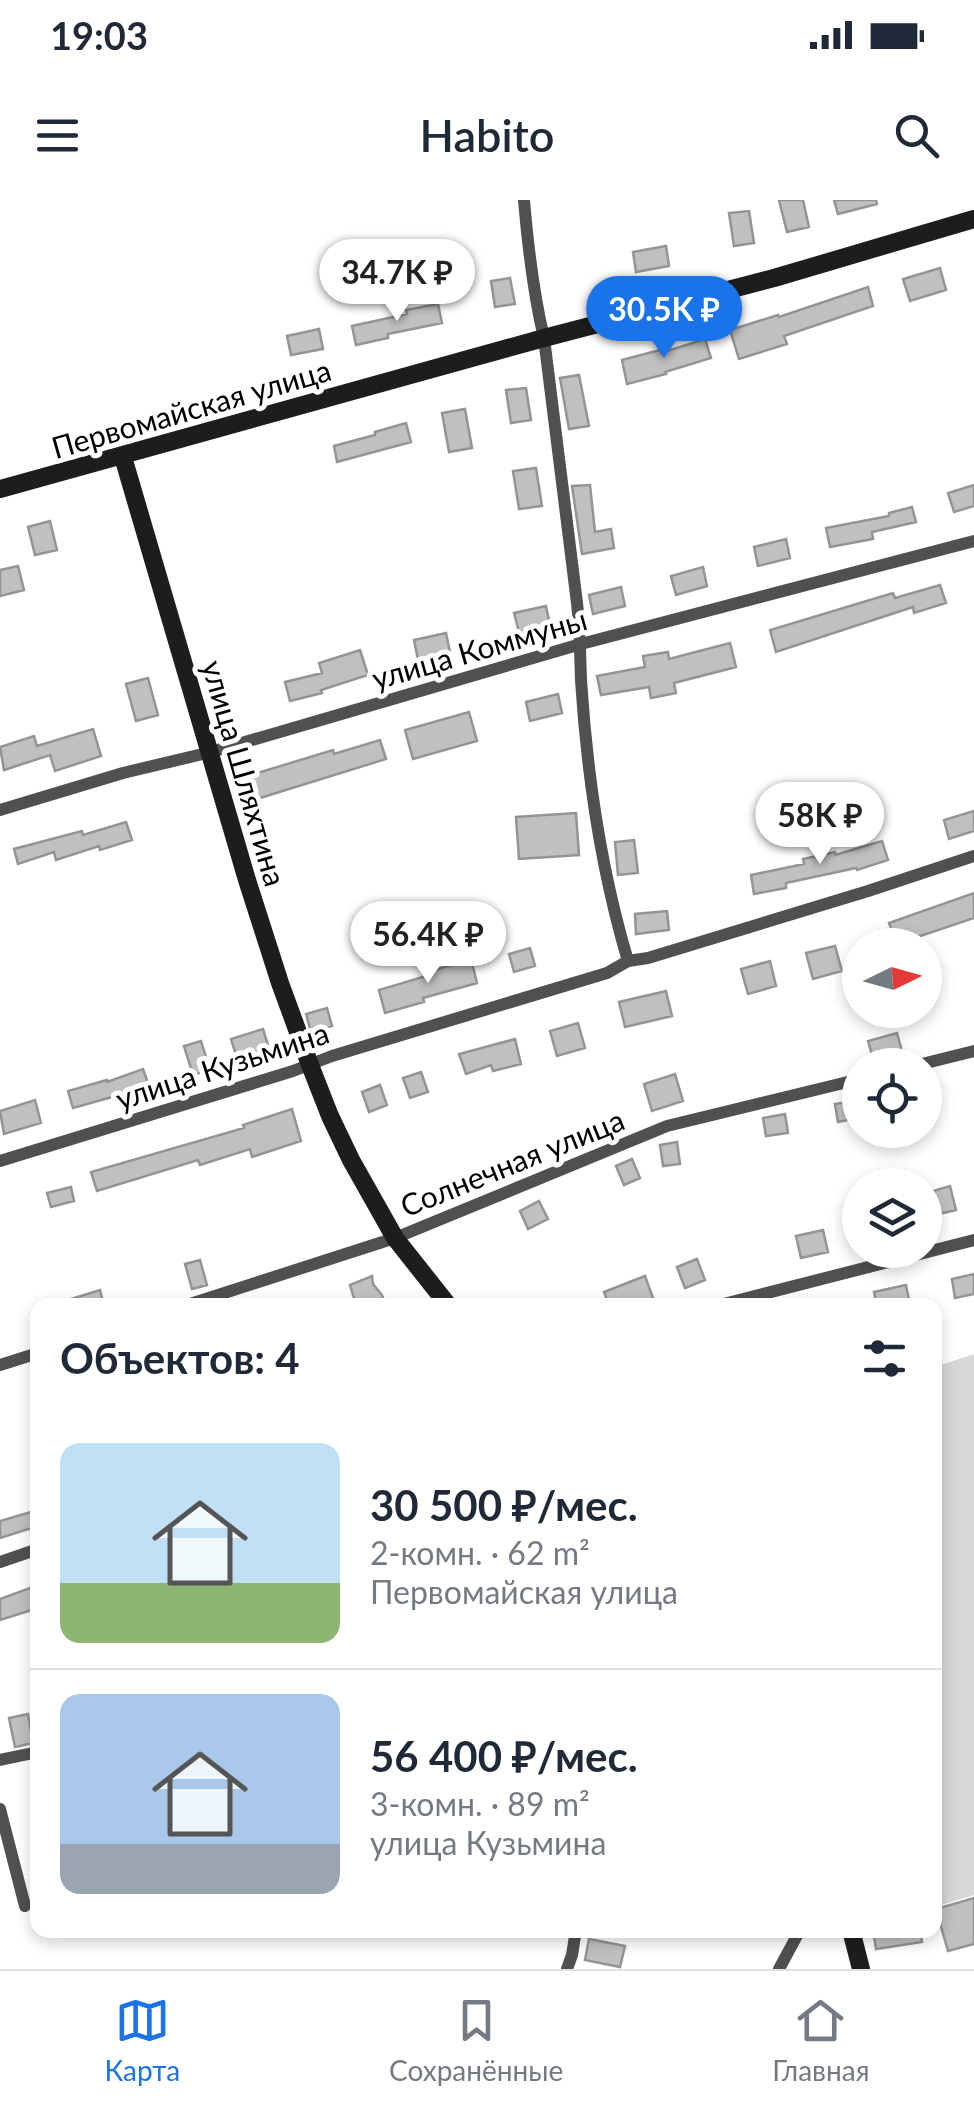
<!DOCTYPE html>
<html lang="ru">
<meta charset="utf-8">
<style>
:root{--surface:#fff;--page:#f2f2f3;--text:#1f2937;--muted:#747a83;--line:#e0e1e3;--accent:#1a73e8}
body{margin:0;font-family:Lato,sans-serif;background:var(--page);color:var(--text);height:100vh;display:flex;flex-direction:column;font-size:38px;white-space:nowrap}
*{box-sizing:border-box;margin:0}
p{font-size:32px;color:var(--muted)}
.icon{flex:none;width:55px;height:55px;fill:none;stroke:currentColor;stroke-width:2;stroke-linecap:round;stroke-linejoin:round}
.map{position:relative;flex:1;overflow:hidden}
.drawer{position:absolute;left:30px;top:1098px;width:912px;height:640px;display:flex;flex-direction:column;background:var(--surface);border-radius:20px;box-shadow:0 5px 15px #0003}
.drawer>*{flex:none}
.needle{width:65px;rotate:85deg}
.tools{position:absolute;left:842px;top:728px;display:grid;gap:20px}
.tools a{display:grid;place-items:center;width:100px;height:100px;border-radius:50%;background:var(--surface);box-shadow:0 5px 15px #0003;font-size:50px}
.price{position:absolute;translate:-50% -85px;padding:0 22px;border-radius:35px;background:#fff;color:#222;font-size:32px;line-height:65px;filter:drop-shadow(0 2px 5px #0008)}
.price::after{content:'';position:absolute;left:50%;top:60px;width:30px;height:22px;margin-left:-15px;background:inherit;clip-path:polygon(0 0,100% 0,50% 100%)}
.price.on{background:var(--accent);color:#fff}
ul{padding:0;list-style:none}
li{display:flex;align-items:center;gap:30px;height:250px;padding:0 30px}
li+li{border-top:2px solid var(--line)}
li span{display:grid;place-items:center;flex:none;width:280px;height:200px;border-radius:20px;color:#555}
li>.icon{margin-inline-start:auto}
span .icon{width:120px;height:120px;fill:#fffc;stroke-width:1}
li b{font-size:42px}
h2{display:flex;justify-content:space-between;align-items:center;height:120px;padding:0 30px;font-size:42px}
.status{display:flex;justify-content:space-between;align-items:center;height:70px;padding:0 50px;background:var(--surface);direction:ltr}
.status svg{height:28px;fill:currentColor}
header{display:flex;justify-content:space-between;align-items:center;height:130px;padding:0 30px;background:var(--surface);font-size:45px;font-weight:600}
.dock{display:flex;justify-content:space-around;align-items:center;height:140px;border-top:2px solid var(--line);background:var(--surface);font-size:28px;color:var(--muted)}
.dock a{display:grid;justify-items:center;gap:5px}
.dock .on{color:var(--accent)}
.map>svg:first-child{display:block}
.green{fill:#d7d7d7}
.building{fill:#c0c0c0;stroke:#949494;stroke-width:2.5}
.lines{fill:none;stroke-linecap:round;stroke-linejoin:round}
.minor{stroke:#505050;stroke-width:12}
.secondary{stroke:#1d1d1d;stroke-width:18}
.labels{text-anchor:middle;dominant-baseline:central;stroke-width:10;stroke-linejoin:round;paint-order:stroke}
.street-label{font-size:30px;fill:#000;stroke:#fff}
</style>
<div class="status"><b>19:03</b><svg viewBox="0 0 49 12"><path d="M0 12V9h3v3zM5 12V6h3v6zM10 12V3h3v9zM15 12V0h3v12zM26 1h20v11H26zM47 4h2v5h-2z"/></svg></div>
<header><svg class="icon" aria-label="menu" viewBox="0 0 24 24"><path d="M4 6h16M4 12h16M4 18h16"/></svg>Habito<svg class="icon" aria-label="search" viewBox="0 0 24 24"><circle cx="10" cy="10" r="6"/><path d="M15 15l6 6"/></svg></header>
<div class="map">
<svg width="974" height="1769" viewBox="0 0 974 1769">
<rect width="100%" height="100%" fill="#fff"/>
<path class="green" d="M 974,1154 L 974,1695 L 935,1707 L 935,1167 Z"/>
<path class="building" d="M 779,0 L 803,0 L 809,27 L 787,32 Z
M 834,0 L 876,0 L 877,4 L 838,14 Z
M 749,11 L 754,43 L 734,46 L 729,13 Z
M 666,46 L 669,66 L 636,72 L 633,52 Z
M 940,68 L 946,90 L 910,101 L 903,79 Z
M 510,78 L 515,104 L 495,107 L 491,81 Z
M 868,87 L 873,106 L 784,136 L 787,144 L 739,159 L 730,130 L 778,115 L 779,117 Z
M 438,104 L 442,123 L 388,134 L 388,138 L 356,145 L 352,126 L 407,114 L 406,110 Z
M 319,129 L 323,149 L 291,155 L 287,136 Z
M 705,139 L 711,158 L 665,172 L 666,174 L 627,184 L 622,160 L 660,150 L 661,153 Z
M 579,175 L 589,226 L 569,229 L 560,178 Z
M 526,188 L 531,220 L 511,223 L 506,190 Z
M 465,209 L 472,248 L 449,252 L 442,213 Z
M 406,223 L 411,242 L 337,262 L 334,246 L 375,235 L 375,232 Z
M 536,268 L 542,306 L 519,309 L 513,271 Z
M 590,285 L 595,332 L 611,329 L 614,348 L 582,354 L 572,286 Z
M 974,285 L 974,306 L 954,312 L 948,293 Z
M 912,307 L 916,322 L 872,332 L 873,339 L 830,347 L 826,328 L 889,316 L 889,313 Z
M 50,321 L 57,350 L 35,355 L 28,327 Z
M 786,339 L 790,358 L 758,366 L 754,347 Z
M 18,366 L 24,390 L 0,396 L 0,370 Z
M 703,367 L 707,386 L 676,395 L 671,376 Z
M 940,385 L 946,403 L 914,413 L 913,407 L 776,452 L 770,430 L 893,393 L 895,398 Z
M 621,387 L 625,406 L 593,414 L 589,395 Z
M 546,406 L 550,425 L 519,432 L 514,413 Z
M 446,433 L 450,452 L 418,460 L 414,440 Z
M 730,443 L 736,467 L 674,483 L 676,493 L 651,498 L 649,487 L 601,495 L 597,476 L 645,467 L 643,456 L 668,452 L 669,459 Z
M 360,450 L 368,475 L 321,490 L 322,493 L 290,501 L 285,482 L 322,473 L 319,463 Z
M 148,478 L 158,515 L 136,521 L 126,484 Z
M 558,494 L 562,513 L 530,521 L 526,502 Z
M 469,512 L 477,541 L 413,559 L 405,530 Z
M 93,529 L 101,556 L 55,571 L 50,555 L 4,570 L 0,547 L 34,536 L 37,546 Z
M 380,540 L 386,559 L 244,603 L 238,579 L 333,550 L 334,554 Z
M 974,611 L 974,631 L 949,639 L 944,620 Z
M 576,613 L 579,655 L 519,659 L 516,617 Z
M 126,622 L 132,640 L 100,650 L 99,646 L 56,660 L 54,652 L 18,664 L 14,649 L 82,631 L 83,635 Z
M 634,640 L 638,673 L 618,675 L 615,642 Z
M 882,641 L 888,660 L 857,670 L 856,668 L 786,683 L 786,688 L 754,694 L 751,675 L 804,664 L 803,659 L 835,652 L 835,655 Z
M 974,693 L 974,718 L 897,744 L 889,723 Z
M 667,711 L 669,730 L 636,734 L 635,714 Z
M 835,746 L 842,771 L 813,779 L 806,753 Z
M 530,748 L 535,766 L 514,772 L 509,754 Z
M 471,759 L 477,783 L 423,798 L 424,802 L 385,813 L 379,790 L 433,774 L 432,771 Z
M 770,761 L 776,786 L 748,794 L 741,769 Z
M 666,791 L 672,816 L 625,827 L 619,802 Z
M 327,808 L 332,826 L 311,832 L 306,814 Z
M 578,823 L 585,848 L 557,856 L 550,831 Z
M 263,829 L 269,848 L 237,858 L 231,839 Z
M 897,833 L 904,858 L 875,865 L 868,841 Z
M 515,839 L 521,864 L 493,871 L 491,865 L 466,874 L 459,854 Z
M 201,841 L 210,870 L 193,875 L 184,846 Z
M 143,869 L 148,883 L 112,897 L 73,908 L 68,891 L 107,880 L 107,882 Z
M 421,872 L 428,892 L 410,898 L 403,878 Z
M 675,874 L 683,901 L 652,911 L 644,884 Z
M 380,885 L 387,905 L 369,912 L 362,892 Z
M 35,900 L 41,923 L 4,934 L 0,911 Z
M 855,901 L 858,918 L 838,922 L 835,904 Z
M 292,909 L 301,941 L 252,957 L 250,949 L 200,965 L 198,960 L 97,991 L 91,972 L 244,928 L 243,925 Z
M 785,914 L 788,933 L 766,936 L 763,918 Z
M 677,942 L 680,964 L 663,966 L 660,945 Z
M 632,959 L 640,978 L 624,985 L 616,966 Z
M 950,986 L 956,1010 L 939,1014 L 933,991 Z
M 71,987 L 74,1001 L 51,1007 L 47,993 Z
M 539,1001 L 548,1019 L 528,1029 L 520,1011 Z
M 823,1030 L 828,1052 L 801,1058 L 796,1036 Z
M 697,1059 L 705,1080 L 685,1088 L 677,1067 Z
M 200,1060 L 207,1085 L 192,1089 L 185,1064 Z
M 974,1074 L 974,1094 L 955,1098 L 952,1079 Z
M 372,1076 L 373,1084 L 382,1095 L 385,1105 L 356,1105 L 350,1085 Z
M 645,1076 L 653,1098 L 636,1105 L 609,1105 L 604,1092 Z
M 906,1085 L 910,1105 L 877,1105 L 874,1092 Z
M 100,1090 L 104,1105 L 62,1105 L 61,1102 Z
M 38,1310 L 38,1326 L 0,1338 L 0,1321 Z
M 38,1385 L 38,1408 L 0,1420 L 0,1399 Z
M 28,1514 L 33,1543 L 15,1547 L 9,1518 Z
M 974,1698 L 974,1744 L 948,1751 L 936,1709 Z
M 873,1730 L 920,1730 L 922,1742 L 876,1749 Z
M 589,1739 L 625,1746 L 620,1767 L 585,1760 Z"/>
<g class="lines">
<path class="minor" d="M 524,0 C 528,47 533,92 544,138 L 577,403 C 580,429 580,454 581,480 C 587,575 601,670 628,761
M 0,610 L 123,573 L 211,552 L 581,444 L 974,341
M 918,865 L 974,851
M 0,961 L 293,871 L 332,856 L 607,773 L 628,761 L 648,758 L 868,691 L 974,656
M 187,1105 L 395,1038 L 667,926 L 860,879
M 720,1105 L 974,1040
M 0,1165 L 38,1153
M 0,1362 L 38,1349
M 0,1560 L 38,1552
M 0,1609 L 25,1706
M 567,1769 L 572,1755 L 576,1730
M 779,1769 L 800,1730"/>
<path class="secondary" d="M 123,257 L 247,680 L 280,783 L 310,865 L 330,916 L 351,960 L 395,1038 L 448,1105
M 0,289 L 544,138 L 774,78 L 974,19
M 851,1730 L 861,1769"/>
</g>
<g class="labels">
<g class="street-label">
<text transform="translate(191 208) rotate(-16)">Первомайская улица</text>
<text transform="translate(479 448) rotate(-16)">улица Коммуны</text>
<text transform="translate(245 573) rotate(74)">улица Шляхтина</text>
<text transform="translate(222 865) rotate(-18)">улица Кузьмина</text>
<text transform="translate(512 962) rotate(-22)">Солнечная улица</text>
</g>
</g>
</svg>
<div class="tools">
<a><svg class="needle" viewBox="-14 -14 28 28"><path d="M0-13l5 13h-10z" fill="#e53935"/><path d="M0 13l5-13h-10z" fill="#747a83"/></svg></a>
<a><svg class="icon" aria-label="locate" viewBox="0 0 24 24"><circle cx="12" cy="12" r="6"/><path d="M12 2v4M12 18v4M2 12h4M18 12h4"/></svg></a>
<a><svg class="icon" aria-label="layers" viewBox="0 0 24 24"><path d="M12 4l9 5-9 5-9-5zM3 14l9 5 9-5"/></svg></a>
</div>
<b class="price" style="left:397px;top:124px">34.7K ₽</b>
<b class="price on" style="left:664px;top:161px">30.5K ₽</b>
<b class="price" style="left:820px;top:667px">58K ₽</b>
<b class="price" style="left:428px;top:786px">56.4K ₽</b>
<section class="drawer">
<h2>Объектов: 4<svg class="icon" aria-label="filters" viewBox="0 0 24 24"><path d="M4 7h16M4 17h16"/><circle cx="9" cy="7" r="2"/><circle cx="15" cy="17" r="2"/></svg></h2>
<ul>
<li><span style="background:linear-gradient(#bfe0f5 70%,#8fb573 0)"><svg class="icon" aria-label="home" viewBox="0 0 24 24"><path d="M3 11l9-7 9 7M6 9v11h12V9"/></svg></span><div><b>30 500 ₽/мес.</b><p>2-комн. · 62 m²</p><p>Первомайская улица</p></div></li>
<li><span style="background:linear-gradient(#a9c7e8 75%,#9aa5b1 0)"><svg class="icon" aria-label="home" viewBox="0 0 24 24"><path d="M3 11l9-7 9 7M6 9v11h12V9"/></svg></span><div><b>56 400 ₽/мес.</b><p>3-комн. · 89 m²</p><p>улица Кузьмина</p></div></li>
</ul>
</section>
</div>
<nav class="dock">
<a class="on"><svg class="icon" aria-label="map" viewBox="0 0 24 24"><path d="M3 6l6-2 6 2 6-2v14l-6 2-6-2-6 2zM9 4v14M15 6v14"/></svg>Карта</a>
<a><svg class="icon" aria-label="saved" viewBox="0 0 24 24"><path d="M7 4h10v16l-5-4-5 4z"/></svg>Сохранённые</a>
<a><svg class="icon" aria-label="home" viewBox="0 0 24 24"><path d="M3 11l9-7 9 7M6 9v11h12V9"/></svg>Главная</a>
</nav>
